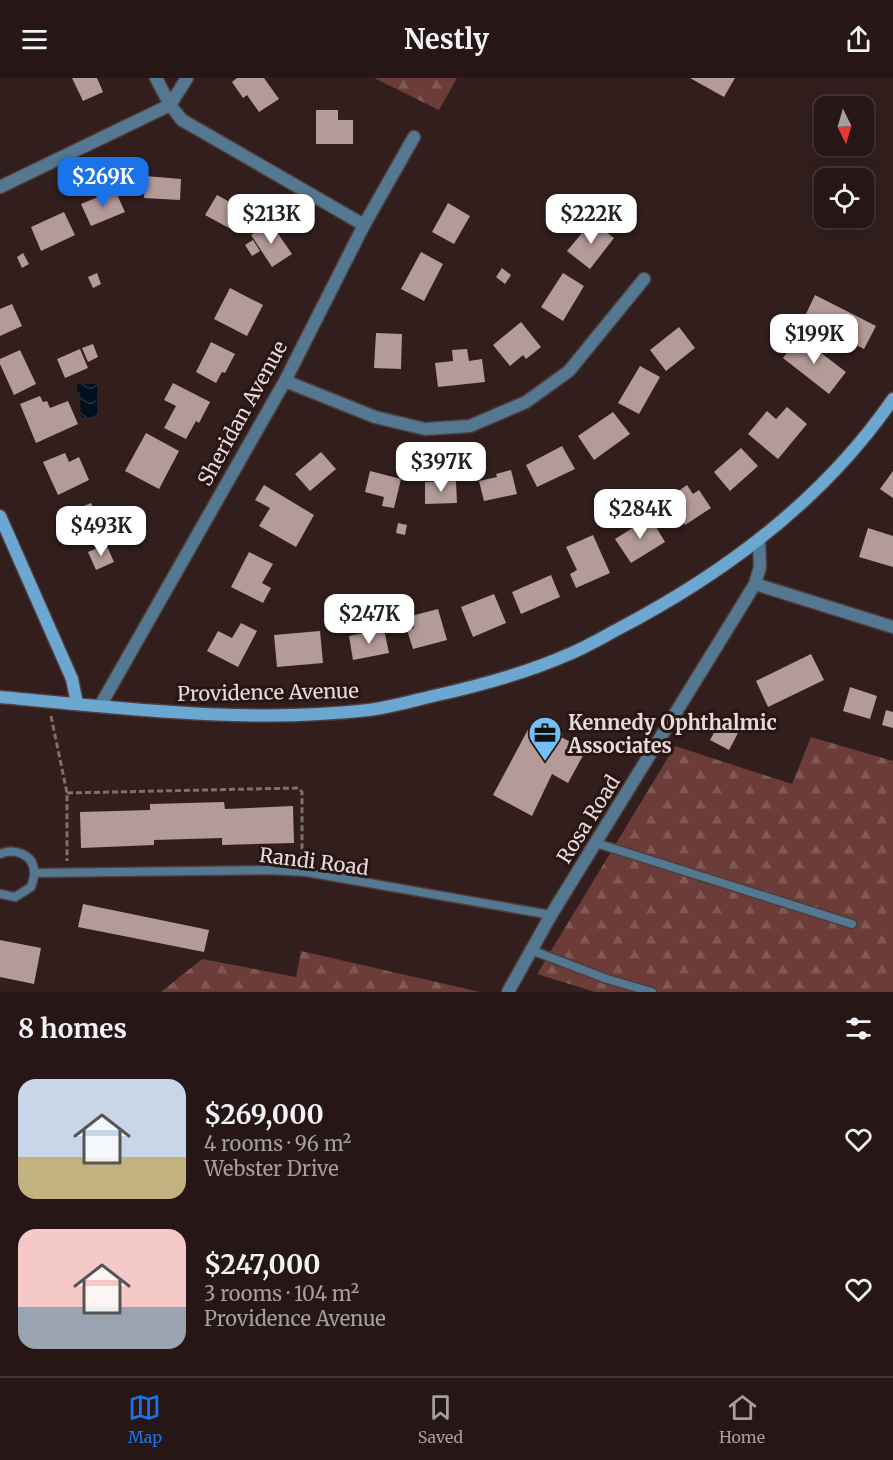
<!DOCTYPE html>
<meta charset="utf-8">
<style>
:root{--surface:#261716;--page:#2e201f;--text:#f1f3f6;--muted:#a49fa1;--line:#423635;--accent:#1a73e8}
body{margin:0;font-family:Merriweather,serif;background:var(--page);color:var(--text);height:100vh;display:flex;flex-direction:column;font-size:22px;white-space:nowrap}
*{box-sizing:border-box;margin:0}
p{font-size:20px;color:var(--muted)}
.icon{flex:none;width:33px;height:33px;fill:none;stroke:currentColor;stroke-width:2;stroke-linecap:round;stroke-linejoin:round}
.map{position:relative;height:914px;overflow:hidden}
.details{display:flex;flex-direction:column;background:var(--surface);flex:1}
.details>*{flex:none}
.needle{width:39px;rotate:175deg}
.tools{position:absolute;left:814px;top:18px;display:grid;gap:12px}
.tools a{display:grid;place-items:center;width:60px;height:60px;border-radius:12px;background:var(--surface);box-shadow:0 3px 15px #0003,0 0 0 2px var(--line);font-size:30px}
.price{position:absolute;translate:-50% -51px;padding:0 14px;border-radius:12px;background:#fff;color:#222;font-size:20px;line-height:39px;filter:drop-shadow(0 2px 3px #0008)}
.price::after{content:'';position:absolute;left:50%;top:36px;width:18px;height:14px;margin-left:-9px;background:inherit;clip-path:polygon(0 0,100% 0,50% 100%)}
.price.selected{background:var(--accent);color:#fff}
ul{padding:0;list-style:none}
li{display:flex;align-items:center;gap:18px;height:150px;padding:0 18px}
li span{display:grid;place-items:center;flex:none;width:168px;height:120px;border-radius:18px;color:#555}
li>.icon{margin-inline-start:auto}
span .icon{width:72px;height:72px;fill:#fffc;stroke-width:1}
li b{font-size:26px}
h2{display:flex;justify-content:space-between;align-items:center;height:72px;padding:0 18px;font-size:26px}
header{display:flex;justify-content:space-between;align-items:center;height:78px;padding:0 18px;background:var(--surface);font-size:27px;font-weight:700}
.dock{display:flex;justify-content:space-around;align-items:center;height:84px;border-top:2px solid var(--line);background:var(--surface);font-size:16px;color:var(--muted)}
.dock a{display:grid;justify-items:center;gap:3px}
.dock .selected{color:var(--accent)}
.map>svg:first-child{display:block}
.forest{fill:url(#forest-firs)}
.water{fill:url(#water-waves)}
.building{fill:#b49b98}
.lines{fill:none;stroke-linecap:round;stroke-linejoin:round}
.lane-casing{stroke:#4f3d3b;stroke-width:11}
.street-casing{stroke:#4f3d3b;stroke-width:15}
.secondary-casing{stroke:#4f3d3b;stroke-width:15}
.path{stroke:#7e6e6c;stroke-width:3;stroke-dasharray:6 3;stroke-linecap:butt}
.lane{stroke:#547892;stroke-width:8}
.street{stroke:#547892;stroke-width:12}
.secondary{stroke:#6ca7d1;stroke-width:12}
.labels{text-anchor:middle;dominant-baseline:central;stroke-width:6;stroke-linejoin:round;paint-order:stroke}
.street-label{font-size:20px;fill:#e9dbd9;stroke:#281614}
.poi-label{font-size:20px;font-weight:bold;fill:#e9dbd9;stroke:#281614;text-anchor:start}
</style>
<header><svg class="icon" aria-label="menu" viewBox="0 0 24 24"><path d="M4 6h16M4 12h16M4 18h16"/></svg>Nestly<svg class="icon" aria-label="share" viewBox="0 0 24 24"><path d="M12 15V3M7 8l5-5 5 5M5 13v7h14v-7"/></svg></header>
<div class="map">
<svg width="893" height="914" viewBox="0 0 893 914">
<defs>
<pattern id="forest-firs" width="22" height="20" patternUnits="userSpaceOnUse" patternTransform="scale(1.5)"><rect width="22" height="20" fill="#6b3c38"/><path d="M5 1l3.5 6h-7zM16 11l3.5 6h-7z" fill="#805854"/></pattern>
<pattern id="water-waves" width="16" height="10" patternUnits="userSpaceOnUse" patternTransform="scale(1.5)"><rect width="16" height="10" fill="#00101f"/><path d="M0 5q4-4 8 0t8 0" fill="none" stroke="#25323f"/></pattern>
</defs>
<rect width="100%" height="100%" fill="#321f1d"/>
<path class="forest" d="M 374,0 L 457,0 L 439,32 Z
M 811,659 L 893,683 L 893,914 L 595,914 L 537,896 L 675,668 L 792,706 Z
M 301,873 L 480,914 L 161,914 L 202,881 L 296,899 Z"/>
<path class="water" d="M 77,306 L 97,306 L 97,339 L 81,339 L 80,314 L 77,313 Z"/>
<path class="building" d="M 72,0 L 97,0 L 103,14 L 83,23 Z
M 237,0 L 264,0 L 279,21 L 259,34 L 247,17 L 243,20 L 232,4 Z
M 690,0 L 735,0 L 724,19 Z
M 316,32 L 338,32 L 338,42 L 353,42 L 353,66 L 316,66 Z
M 145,98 L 181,101 L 180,122 L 144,120 Z
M 115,112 L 125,134 L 91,148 L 81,126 Z
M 217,117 L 250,135 L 238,155 L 205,137 Z
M 448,125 L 470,138 L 454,166 L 432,154 Z
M 64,134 L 75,157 L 41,173 L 31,149 Z
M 592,143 L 614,160 L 590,191 L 567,173 Z
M 270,144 L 292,176 L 272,189 L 251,157 Z
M 253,162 L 260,173 L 252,178 L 245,167 Z
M 421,174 L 443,186 L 424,223 L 401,211 Z
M 23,175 L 29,186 L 22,190 L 17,179 Z
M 502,190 L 511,197 L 505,206 L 496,199 Z
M 97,195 L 101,206 L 93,210 L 88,199 Z
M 563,195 L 584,208 L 563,243 L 541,229 Z
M 230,210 L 263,227 L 247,258 L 214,241 Z
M 815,217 L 876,248 L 864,271 L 804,240 Z
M 12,226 L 22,248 L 0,258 L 0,231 Z
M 521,244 L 541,269 L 526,281 L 523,277 L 510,288 L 493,267 Z
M 679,249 L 695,270 L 666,293 L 650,272 Z
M 376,255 L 402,256 L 401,291 L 374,290 Z
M 799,258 L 846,294 L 829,316 L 783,280 Z
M 211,264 L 235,276 L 225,295 L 222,294 L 216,305 L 196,294 Z
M 93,266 L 98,279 L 88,284 L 82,270 Z
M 80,271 L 88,290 L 65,300 L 57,281 Z
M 467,271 L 469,283 L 482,281 L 485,304 L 438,309 L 435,285 L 453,283 L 452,272 Z
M 20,272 L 36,306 L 14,317 L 0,286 L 0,281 Z
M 640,288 L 660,299 L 639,336 L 618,325 Z
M 173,305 L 210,324 L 199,345 L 196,343 L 186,361 L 164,350 L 176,328 L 164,322 Z
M 40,318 L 43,324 L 47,323 L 50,330 L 68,323 L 78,346 L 36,365 L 20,326 Z
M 787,329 L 807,346 L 778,381 L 748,356 L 767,333 L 776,341 Z
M 613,334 L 630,356 L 594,382 L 578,358 Z
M 146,355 L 179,373 L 159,411 L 125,393 Z
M 562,368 L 575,391 L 537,409 L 526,387 Z
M 741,370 L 758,388 L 730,413 L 714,394 Z
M 321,374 L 336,391 L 310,413 L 295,396 Z
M 65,375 L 69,384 L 79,379 L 89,402 L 58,417 L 43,384 Z
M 511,392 L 517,416 L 484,423 L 479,403 L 497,399 L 496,396 Z
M 370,393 L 401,401 L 394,430 L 382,428 L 384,419 L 365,414 Z
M 893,393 L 893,420 L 880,411 Z
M 456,403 L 457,425 L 425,426 L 425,404 Z
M 264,407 L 314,437 L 296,469 L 259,448 L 270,430 L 255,422 Z
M 687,407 L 693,416 L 699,412 L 711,430 L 685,447 L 667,421 Z
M 91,425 L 105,458 L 83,467 L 69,434 Z
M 650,439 L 665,464 L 631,485 L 615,461 Z
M 398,445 L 407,447 L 405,457 L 396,455 Z
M 868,450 L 893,458 L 893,489 L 859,479 Z
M 593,457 L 610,495 L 576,510 L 570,496 L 577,492 L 566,469 Z
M 106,466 L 114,484 L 96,492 L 88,474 Z
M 249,474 L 273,486 L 262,505 L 271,510 L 263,525 L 231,509 Z
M 551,497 L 560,519 L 521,536 L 512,514 Z
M 494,516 L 506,545 L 473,559 L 461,529 Z
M 438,531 L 447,562 L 413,571 L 407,552 L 414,550 L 411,538 Z
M 241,545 L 257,553 L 238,589 L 207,573 L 218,553 L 232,560 Z
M 384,551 L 389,575 L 353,582 L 349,558 Z
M 320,553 L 323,585 L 277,589 L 274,557 Z
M 811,576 L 824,602 L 768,629 L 756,603 Z
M 850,609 L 877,618 L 870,641 L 843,633 Z
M 886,632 L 893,634 L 893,650 L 882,647 Z
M 532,644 L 545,651 L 546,647 L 563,656 L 561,659 L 586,672 L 568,705 L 552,696 L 532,738 L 493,717 Z
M 720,644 L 739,653 L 729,672 L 710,662 Z
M 224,724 L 225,731 L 293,728 L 294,765 L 222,767 L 222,760 L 154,762 L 154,767 L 81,770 L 80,734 L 150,732 L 150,726 Z
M 83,826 L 209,852 L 204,874 L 78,849 Z
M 0,862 L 41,870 L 34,906 L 0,899 Z"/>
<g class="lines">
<g class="lane-casing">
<path id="lane" d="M 596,765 L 852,846
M 0,776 C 14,770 34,776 34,794 C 35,799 32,805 31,809 L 15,819 L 0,816
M 35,795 L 269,792 L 306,794 L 551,837
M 531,872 L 607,901 L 652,914"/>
</g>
<g class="street-casing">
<path id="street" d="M 156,0 L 170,27 L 182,42 L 364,147
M 0,109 L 170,27 L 187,0
M 285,303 L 375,339 L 425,351 L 470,348 L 526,324 L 569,293 L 644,201
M 755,506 L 893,549
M 100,628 L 285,303 L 364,147 L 414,59
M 508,914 L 551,837 L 755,506 L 760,489 L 759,462"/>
</g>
<g class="secondary-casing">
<path id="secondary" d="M 0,438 L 72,601 L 77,625
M 0,619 C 122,630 247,646 369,632 C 391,629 412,623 433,618 C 478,608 524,596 567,577 C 585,570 603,559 620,550 C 727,494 824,421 893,321"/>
</g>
<path class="path" d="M 51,638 L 67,715 L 67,783
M 67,715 L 298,710 L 302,714 L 302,781"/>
<use href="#lane" class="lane"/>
<use href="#street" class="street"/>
<use href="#secondary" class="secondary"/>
</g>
<defs>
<g id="office-pin" transform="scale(1.725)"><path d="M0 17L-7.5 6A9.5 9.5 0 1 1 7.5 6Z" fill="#74c0f6" stroke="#281614"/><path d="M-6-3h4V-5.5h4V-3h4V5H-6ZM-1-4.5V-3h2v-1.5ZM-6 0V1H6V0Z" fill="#111"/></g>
</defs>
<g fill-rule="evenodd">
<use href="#office-pin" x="545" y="655"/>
</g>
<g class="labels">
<g class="street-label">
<text transform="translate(242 335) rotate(-61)">Sheridan Avenue</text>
<text transform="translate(268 614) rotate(-1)">Providence Avenue</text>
<text transform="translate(588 741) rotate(-58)">Rosa Road</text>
<text transform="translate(314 783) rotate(7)">Randi Road</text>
</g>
<g class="poi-label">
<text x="568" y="644">Kennedy Ophthalmic<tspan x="568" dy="23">Associates</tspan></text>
</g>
</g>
</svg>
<div class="tools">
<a><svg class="needle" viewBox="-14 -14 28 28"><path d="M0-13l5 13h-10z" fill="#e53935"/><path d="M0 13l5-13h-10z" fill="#a49fa1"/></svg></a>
<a><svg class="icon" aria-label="locate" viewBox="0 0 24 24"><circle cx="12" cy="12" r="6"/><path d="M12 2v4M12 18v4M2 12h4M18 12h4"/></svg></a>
</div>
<b class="price selected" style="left:103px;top:130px">$269K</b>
<b class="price" style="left:271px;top:167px">$213K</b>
<b class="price" style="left:591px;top:167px">$222K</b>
<b class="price" style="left:814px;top:287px">$199K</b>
<b class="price" style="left:441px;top:415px">$397K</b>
<b class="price" style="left:640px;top:462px">$284K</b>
<b class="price" style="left:101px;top:479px">$493K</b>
<b class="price" style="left:369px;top:567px">$247K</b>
</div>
<section class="details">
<h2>8 homes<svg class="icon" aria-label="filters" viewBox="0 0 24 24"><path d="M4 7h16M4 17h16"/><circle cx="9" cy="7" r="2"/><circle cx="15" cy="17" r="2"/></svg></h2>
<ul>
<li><span style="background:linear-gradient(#c9d6e8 65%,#c2b280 0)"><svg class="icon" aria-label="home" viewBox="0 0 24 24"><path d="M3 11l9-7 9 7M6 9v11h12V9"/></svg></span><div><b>$269,000</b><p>4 rooms · 96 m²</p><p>Webster Drive</p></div><svg class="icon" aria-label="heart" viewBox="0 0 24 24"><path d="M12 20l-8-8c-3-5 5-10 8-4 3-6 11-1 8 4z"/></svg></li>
<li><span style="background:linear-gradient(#f6c9c9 65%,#9aa5b1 0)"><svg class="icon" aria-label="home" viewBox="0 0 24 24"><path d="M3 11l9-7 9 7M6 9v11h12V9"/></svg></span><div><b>$247,000</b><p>3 rooms · 104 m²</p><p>Providence Avenue</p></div><svg class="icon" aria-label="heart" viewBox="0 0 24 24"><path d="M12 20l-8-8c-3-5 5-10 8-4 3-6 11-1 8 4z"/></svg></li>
</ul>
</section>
<nav class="dock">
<a class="selected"><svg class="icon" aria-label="map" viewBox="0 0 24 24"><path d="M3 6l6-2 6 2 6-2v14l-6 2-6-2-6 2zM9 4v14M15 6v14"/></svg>Map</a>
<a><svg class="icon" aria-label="saved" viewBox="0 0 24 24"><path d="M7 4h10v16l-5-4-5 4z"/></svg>Saved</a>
<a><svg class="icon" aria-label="home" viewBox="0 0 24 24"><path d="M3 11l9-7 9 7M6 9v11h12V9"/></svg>Home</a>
</nav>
